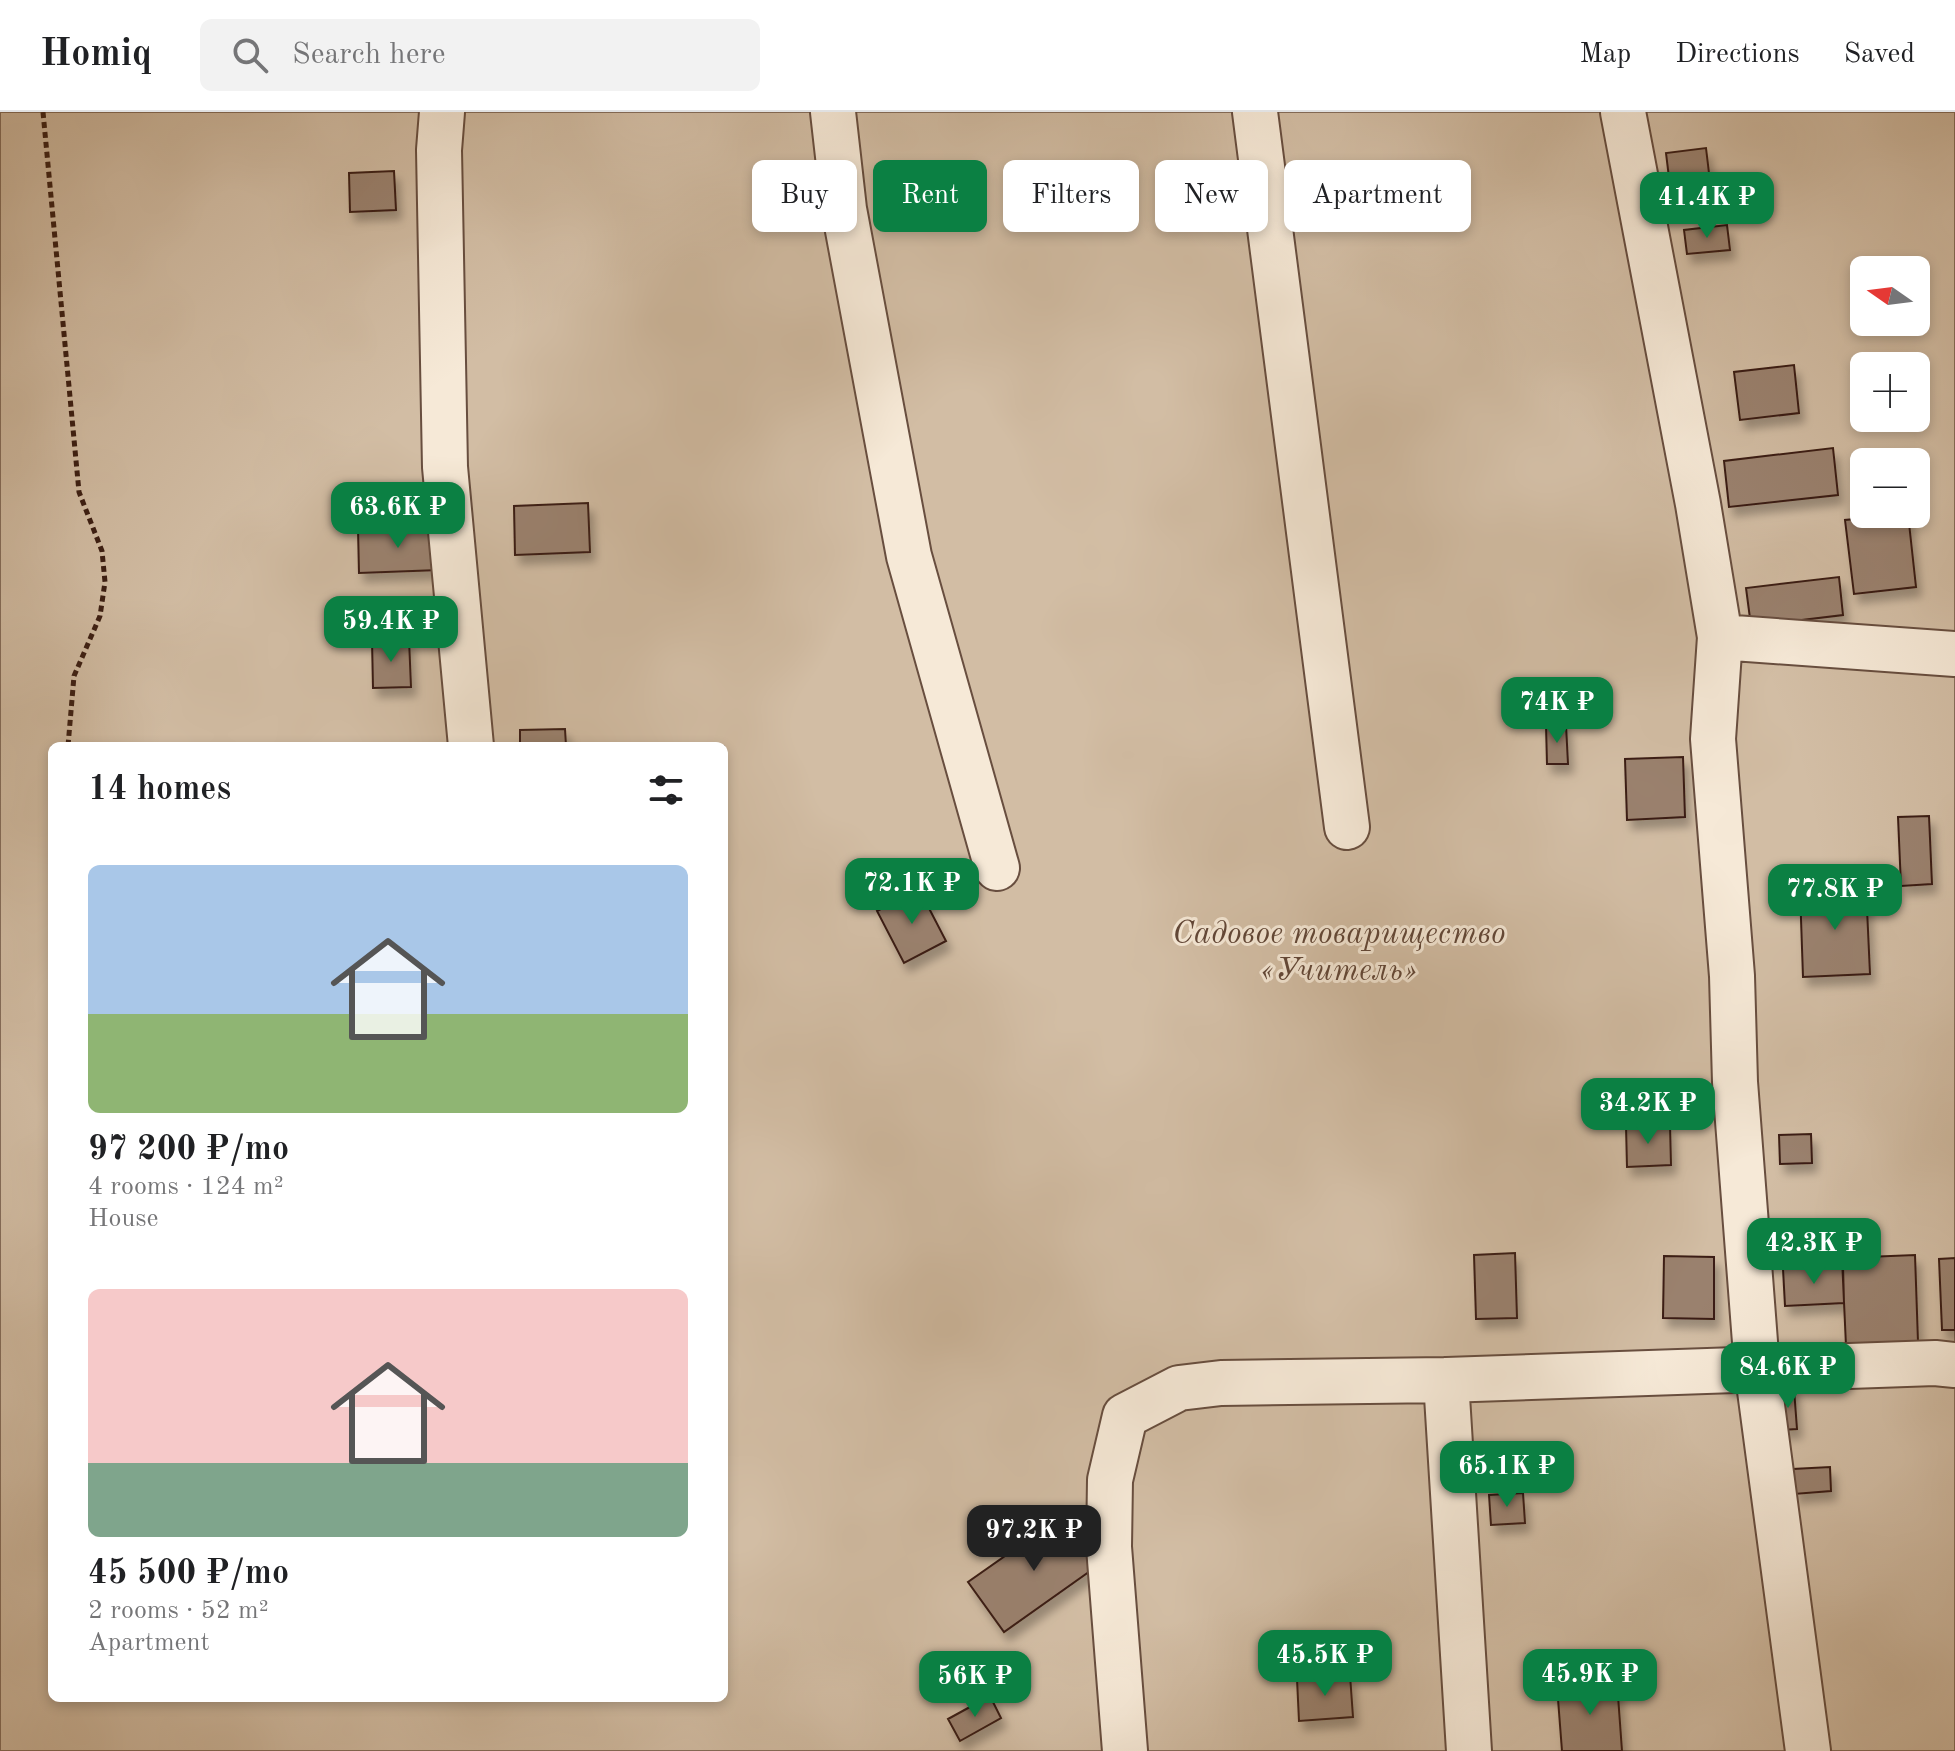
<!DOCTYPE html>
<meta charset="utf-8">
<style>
:root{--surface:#fff;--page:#f2f2f2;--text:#202124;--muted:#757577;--line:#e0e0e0;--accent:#0b8043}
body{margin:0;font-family:"Old Standard TT",serif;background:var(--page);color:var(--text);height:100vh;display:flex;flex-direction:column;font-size:30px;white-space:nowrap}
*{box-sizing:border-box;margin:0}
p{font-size:26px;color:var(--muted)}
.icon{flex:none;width:44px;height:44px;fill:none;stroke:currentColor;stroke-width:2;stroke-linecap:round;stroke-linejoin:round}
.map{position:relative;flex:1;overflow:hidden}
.sheet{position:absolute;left:48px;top:630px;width:680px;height:960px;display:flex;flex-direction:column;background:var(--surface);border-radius:12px;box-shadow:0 4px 12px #0003}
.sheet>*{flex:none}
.guide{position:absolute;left:752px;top:48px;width:760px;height:72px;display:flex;gap:16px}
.needle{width:52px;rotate:284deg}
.tools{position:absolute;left:1850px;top:144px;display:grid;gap:16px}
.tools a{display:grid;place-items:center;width:80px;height:80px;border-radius:12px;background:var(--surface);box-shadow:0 4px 12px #0003;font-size:40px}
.price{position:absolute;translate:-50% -68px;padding:0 18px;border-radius:16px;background:var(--accent);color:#fff;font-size:26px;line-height:52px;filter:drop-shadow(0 2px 4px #0008)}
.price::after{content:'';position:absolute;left:50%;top:48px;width:24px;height:18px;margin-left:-12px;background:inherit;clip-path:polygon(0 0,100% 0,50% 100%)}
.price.current{background:#222;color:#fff}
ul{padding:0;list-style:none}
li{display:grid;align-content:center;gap:16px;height:424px;padding:0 40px}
li span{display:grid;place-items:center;height:248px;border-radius:12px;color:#555}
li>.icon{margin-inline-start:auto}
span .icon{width:144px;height:144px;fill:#fffc;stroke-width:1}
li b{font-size:34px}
h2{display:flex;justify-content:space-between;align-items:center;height:96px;padding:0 40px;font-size:34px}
.tag{padding:0 28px;border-radius:12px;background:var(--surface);box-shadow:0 4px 12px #0003;font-size:28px;line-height:72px}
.tag.current{background:var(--accent);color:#fff}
header{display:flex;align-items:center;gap:48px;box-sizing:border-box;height:112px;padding:0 40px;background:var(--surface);border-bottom:2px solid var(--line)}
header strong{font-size:38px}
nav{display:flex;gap:44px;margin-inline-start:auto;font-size:28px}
.search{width:560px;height:72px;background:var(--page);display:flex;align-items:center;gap:20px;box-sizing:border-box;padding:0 28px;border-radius:12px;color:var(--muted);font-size:30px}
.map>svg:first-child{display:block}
.green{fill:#d2bda4;stroke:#866e5c;stroke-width:2;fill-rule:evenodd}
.building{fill:#9a816e;stroke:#3b1e13;stroke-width:2;filter:url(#shadow)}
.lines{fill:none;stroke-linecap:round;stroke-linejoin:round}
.minor-casing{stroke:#684e3f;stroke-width:48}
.path{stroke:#3b1e13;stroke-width:5;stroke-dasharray:6 4;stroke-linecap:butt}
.minor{stroke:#f6e9d7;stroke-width:44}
.labels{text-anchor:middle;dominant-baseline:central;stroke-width:6;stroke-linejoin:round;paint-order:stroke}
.park-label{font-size:32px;font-style:italic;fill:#614637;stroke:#f6e9d7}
</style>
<header>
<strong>Homiq</strong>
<div class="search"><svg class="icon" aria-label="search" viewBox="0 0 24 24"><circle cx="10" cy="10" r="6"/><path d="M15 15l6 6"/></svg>Search here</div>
<nav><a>Map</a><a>Directions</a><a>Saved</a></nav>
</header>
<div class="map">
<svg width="1955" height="1639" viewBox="0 0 1955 1639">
<defs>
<filter id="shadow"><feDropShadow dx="5" dy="9" stdDeviation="4" flood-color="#0004"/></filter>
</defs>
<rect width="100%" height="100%" fill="#f1ddc2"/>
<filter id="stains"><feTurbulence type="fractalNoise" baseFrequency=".0025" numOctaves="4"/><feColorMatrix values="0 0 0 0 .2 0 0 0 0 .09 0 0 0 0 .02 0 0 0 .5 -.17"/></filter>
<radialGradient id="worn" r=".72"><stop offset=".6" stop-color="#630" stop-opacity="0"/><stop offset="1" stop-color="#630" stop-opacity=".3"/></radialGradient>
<path class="green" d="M 0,0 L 1955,0 L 1955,1639 L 0,1639 ZM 1864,158 L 1916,158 L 1916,210 L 1864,210 ZM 1864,254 L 1916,254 L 1916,306 L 1864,306 ZM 1864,350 L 1916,350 L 1916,402 L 1864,402 ZM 52,634 L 724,634 L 724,1586 L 52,1586 Z"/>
<path class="building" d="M 1706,36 L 1711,78 L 1671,82 L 1666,41 Z
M 394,59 L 396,98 L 350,100 L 349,61 Z
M 1727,113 L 1730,138 L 1687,142 L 1684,118 Z
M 1794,253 L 1799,301 L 1740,308 L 1734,260 Z
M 1833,336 L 1838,383 L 1729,395 L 1724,349 Z
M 588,391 L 590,440 L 515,443 L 514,394 Z
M 1908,402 L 1916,475 L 1854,482 L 1845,408 Z
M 437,414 L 439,458 L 359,461 L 358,417 Z
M 1839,465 L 1843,503 L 1751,514 L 1746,476 Z
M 409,527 L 411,575 L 373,576 L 372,528 Z
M 1546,613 L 1566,613 L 1568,652 L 1547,652 Z
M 565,617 L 566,634 L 520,634 L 520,618 Z
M 1683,645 L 1685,705 L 1627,708 L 1625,647 Z
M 1929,704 L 1932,772 L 1901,774 L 1898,705 Z
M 1866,775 L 1870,862 L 1803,865 L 1800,778 Z
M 919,777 L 946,829 L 904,851 L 877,799 Z
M 1670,1013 L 1671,1053 L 1627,1055 L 1626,1014 Z
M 1811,1022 L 1812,1051 L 1780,1052 L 1779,1023 Z
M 1515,1141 L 1517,1206 L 1476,1207 L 1474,1143 Z
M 1915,1143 L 1918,1230 L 1846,1234 L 1842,1146 Z
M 1664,1144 L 1714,1145 L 1714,1207 L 1663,1206 Z
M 1955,1146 L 1955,1218 L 1942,1218 L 1939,1147 Z
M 1843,1154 L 1844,1191 L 1785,1194 L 1783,1157 Z
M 1794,1277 L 1797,1317 L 1781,1318 L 1778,1278 Z
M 1830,1355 L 1831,1379 L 1794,1382 L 1793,1357 Z
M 1523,1381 L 1525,1411 L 1491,1413 L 1489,1383 Z
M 1065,1402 L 1100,1452 L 1004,1520 L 968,1470 Z
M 1350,1563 L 1353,1605 L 1299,1609 L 1297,1567 Z
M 1617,1570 L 1622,1639 L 1562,1639 L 1557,1574 Z
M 990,1584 L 1001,1606 L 960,1629 L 948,1607 Z"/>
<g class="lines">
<g class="minor-casing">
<path id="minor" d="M 442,0 L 439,38 L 445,355 L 471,634
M 833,0 L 844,97 L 909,444 L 997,756
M 1255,0 L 1347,715
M 1623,0 L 1698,392 L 1720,525 L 1713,627 L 1732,864 L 1735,970 L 1757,1256 L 1808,1639
M 1720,525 L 1955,542
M 1446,1268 L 1469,1639
M 1125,1639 L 1109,1435 L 1110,1368 L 1125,1304 L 1179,1276 L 1221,1271 L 1446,1268 L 1935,1251 L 1955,1253"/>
</g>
<path class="path" d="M 43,0 L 79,380 L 102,439 L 105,470 L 100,504 L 74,564 L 68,634"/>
<use href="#minor" class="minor"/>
</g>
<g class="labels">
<g class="park-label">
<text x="1339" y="823">Садовое товарищество<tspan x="1339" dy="37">«Учитель»</tspan></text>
</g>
</g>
<rect width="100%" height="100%" filter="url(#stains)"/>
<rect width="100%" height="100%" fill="url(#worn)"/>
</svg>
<div class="tools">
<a><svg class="needle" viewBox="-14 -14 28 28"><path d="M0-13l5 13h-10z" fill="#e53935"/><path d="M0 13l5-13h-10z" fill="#757577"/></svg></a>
<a>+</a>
<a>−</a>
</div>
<b class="price" style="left:1707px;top:128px">41.4K ₽</b>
<b class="price" style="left:398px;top:438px">63.6K ₽</b>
<b class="price" style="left:391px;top:552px">59.4K ₽</b>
<b class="price" style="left:1557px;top:633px">74K ₽</b>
<b class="price" style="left:912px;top:814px">72.1K ₽</b>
<b class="price" style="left:1835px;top:820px">77.8K ₽</b>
<b class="price" style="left:1648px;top:1034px">34.2K ₽</b>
<b class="price" style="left:1814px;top:1174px">42.3K ₽</b>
<b class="price" style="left:1788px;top:1298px">84.6K ₽</b>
<b class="price" style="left:1507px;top:1397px">65.1K ₽</b>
<b class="price current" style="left:1034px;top:1461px">97.2K ₽</b>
<b class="price" style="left:1325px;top:1586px">45.5K ₽</b>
<b class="price" style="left:1590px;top:1605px">45.9K ₽</b>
<b class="price" style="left:975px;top:1607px">56K ₽</b>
<div class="guide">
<a class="tag">Buy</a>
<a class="tag current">Rent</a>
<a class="tag">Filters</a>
<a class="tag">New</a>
<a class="tag">Apartment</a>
</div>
<section class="sheet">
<h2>14 homes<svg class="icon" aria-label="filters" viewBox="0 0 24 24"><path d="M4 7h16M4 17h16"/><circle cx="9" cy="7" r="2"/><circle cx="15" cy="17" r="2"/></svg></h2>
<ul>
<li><span style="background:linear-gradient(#a9c7e8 60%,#8fb573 0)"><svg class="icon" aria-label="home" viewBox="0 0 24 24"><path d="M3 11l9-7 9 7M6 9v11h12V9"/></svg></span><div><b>97 200 ₽/mo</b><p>4 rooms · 124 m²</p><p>House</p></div></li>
<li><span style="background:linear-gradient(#f6c9c9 70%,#7fa58c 0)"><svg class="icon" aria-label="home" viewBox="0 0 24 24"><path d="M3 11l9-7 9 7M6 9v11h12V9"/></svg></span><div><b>45 500 ₽/mo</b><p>2 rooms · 52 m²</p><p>Apartment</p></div></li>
</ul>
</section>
</div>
